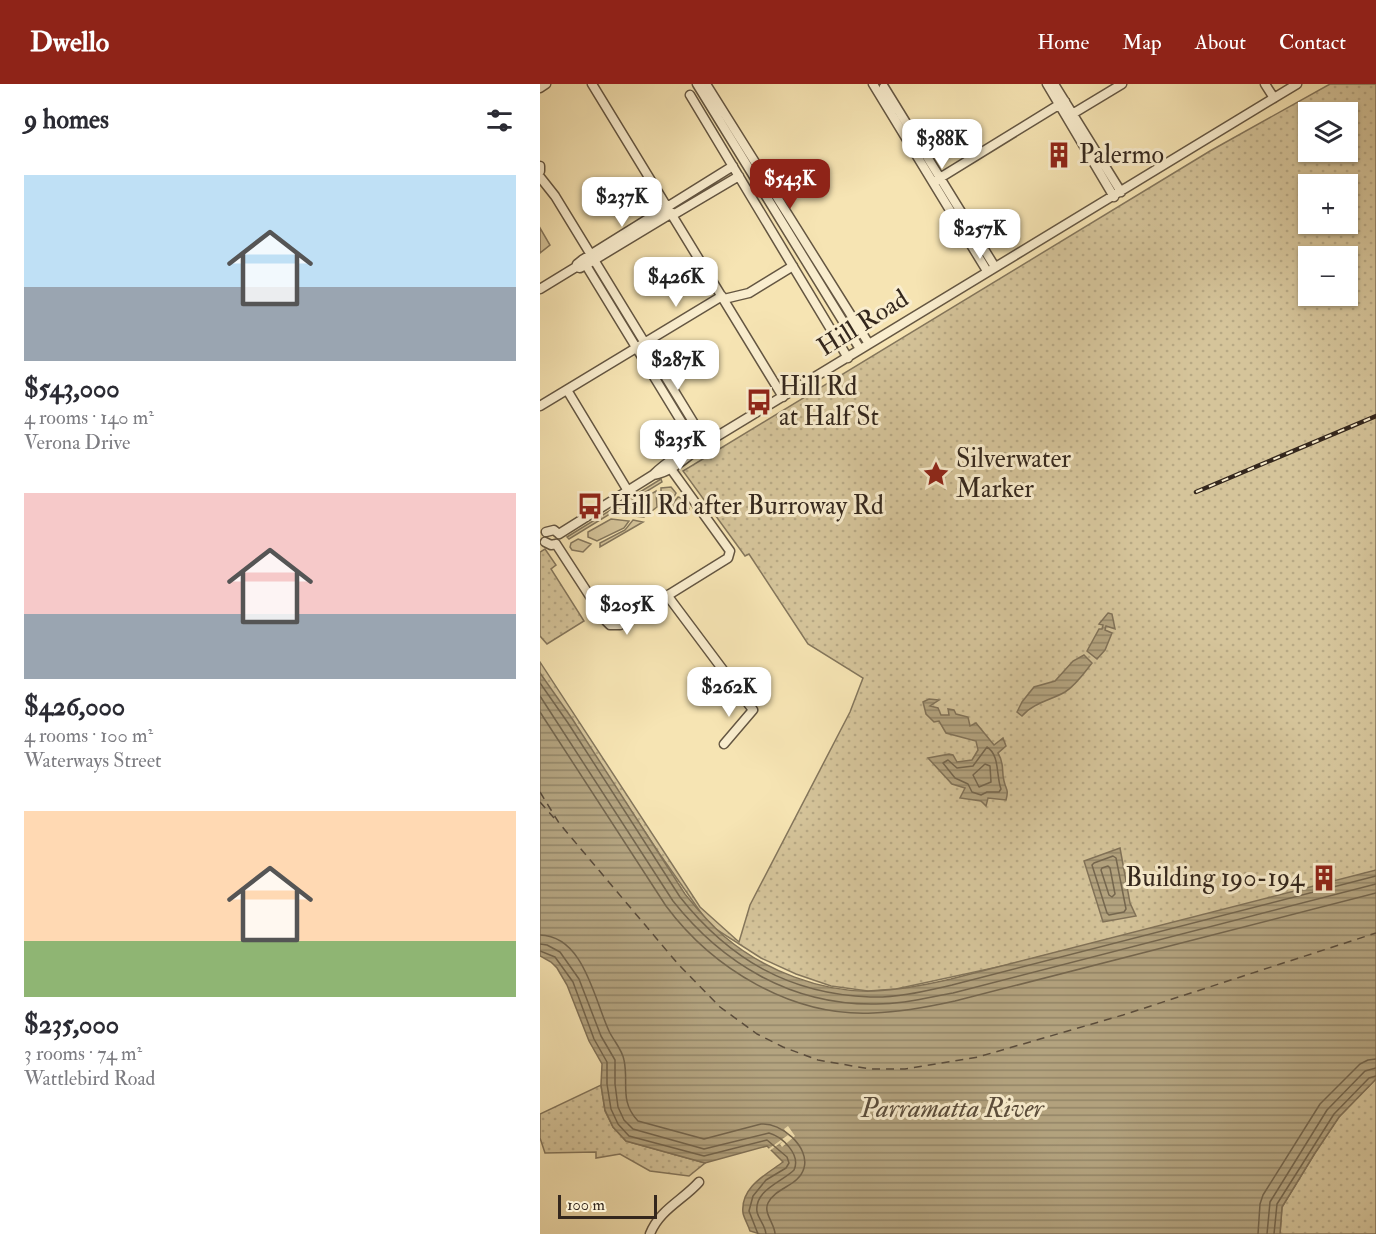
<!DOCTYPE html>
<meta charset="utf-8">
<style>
:root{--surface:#fff;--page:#f2f2f3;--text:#2b2b33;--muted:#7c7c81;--accent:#8f2418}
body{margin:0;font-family:"IM FELL Double Pica",serif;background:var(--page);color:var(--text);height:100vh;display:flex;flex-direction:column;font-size:22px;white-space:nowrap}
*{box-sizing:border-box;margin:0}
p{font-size:20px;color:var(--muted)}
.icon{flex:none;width:33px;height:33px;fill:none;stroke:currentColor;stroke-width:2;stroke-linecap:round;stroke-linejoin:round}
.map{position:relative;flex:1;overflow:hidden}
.details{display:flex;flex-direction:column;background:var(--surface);width:540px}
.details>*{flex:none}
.fabs{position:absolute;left:758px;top:18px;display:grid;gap:12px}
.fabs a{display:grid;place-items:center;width:60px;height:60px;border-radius:0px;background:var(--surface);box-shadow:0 2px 4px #0004;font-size:30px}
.scale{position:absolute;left:18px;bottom:15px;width:99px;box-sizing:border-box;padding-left:6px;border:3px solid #34271d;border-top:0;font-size:16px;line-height:21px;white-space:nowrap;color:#34271d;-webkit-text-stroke:4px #f9edce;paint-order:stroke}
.price{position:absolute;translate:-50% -51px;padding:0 14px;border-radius:12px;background:#fff;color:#222;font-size:20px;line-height:39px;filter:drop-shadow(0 2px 3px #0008)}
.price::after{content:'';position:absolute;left:50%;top:36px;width:18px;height:14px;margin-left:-9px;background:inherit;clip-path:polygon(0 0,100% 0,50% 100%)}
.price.active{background:var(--accent);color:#fff}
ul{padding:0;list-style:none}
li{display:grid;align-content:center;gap:12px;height:318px;padding:0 24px}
li span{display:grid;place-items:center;height:186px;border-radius:0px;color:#555}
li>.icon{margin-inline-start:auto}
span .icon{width:108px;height:108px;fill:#fffc;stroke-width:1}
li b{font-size:26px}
h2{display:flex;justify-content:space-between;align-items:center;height:72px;padding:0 24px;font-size:26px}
header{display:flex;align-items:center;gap:36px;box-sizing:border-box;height:84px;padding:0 30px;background:var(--accent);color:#fff}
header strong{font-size:28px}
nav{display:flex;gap:33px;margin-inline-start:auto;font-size:21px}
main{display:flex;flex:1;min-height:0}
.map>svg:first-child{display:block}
.green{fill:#d5c49a;stroke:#84765c;stroke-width:1.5}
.park{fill:url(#park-dots);stroke:#84765c;stroke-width:1.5;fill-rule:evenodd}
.water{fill:url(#water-rules);stroke:#817258;stroke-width:1.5}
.pier{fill:#f6e4b3}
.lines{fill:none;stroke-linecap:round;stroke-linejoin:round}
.shore{stroke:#74664e;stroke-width:1.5}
.ferry{stroke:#5a4c3b;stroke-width:1.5;stroke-dasharray:8 6;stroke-linecap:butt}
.minor-casing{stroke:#645642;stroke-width:11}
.minor{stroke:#f9edce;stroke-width:8}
.rail-casing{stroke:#34271d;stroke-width:4.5}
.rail{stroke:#f9edce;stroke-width:2;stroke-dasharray:7;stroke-linecap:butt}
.labels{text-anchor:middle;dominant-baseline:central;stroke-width:6;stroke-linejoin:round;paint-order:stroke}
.poi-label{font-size:26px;fill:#34271d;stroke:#f9edce;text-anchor:start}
.street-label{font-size:26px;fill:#34271d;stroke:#f9edce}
.water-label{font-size:27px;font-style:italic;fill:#5a4c3b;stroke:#f9edce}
</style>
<header>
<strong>Dwello</strong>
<nav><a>Home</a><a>Map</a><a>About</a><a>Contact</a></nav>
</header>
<main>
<section class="details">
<h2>9 homes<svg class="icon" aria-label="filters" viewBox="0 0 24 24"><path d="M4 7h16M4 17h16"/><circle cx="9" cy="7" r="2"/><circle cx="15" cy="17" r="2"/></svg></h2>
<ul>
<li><span style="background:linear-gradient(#bfe0f5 60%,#9aa5b1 0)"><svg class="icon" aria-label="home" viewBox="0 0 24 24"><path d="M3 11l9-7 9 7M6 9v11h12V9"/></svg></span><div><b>$543,000</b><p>4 rooms · 140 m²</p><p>Verona Drive</p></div></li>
<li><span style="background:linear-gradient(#f6c9c9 65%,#9aa5b1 0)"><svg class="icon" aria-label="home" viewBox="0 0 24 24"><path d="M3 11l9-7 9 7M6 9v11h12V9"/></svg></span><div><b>$426,000</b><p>4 rooms · 100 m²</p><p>Waterways Street</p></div></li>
<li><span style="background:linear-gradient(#ffd9b3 70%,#8fb573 0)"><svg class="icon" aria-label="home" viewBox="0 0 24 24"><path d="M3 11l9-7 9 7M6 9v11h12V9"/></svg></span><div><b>$235,000</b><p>3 rooms · 74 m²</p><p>Wattlebird Road</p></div></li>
</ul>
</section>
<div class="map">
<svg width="836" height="1150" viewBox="0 0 836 1150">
<defs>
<pattern id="park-dots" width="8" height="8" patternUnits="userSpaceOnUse" patternTransform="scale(1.5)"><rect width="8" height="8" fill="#d5c49a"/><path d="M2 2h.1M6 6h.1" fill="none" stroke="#b7a884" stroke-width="1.8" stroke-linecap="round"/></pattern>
<pattern id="water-rules" width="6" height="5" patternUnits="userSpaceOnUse" patternTransform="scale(1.5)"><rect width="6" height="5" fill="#b4a480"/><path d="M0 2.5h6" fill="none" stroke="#938668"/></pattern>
</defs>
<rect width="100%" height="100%" fill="#f6e4b3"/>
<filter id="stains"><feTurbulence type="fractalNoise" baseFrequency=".00333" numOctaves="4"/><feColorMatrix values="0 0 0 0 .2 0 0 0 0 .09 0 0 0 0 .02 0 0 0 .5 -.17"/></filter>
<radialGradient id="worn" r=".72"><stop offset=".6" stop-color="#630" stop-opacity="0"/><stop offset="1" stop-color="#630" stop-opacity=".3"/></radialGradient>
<path class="green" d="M 0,144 L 10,161 L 0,169 Z
M 121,395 L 122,398 L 29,455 L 27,453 Z
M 131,403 L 136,409 L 129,422 L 121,420 L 121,404 Z
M 116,407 L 117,423 L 104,433 L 84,431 L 82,428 Z
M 138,413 L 142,414 L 149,425 L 144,431 L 139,427 L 141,424 L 135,420 L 133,424 L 131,422 Z
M 71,435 L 89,437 L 84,444 L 57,457 L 48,453 L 48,448 Z
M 93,436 L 103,438 L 60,463 L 60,459 L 85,446 Z
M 38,455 L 51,460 L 43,468 L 32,466 L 30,463 L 31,459 Z"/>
<path class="park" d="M 790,0 L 836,0 L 836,788 L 467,881 L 356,905 L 328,907 L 291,902 L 256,890 L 221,874 L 174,844 L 164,833 L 119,769 L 0,590 L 0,578 L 160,823 L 199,858 L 210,821 L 310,628 L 323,594 L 268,560 L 209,470 L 205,472 L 143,387 L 670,67 ZM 768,28 L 807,28 L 807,68 L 768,68 ZM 768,100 L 807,100 L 807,140 L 768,140 ZM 768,172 L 807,172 L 807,212 L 768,212 Z
M 5,465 L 16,481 L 11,485 L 44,537 L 7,560 L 0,552 L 0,468 Z
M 836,995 L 836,1150 L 740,1150 L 742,1123 L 775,1069 L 799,1033 Z
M 61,1001 L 65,1027 L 73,1043 L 86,1057 L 165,1079 L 149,1092 L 110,1087 L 80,1070 L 56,1074 L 56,1068 L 5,1069 L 0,1054 L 0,1030 Z"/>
<path class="water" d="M 568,529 L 572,530 L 575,545 L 566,542 L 565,546 L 572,549 L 565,566 L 557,575 L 547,567 L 559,545 L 562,545 L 563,541 L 559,540 Z
M 544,571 L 552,579 C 544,589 536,601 525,608 C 511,616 493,619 482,632 L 477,628 L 482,618 L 494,603 L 515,597 L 533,577 Z
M 0,589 L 33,636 L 145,810 C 157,825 170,840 185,853 C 224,886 282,909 334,907 C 360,906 385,901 411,895 L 836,786 L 836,995 L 799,1033 L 775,1069 L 742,1123 L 740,1150 L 220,1150 L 210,1147 C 208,1141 204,1134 203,1129 C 200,1103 227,1090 243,1078 L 227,1062 L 165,1079 L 86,1057 L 73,1043 L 65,1026 L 61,1001 L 62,980 L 49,957 L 27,901 L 17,884 L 11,878 L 0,872 Z
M 389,615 L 399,616 L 390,622 L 398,624 L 401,631 L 409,631 L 408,625 L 414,626 L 416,630 L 428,633 L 430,642 L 436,639 L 454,661 L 463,654 L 466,662 L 458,669 C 465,681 461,685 464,697 C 466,706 469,705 466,716 L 448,714 L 446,722 L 441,717 L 420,714 L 425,704 L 412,700 L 388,674 L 409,670 L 413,671 L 417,678 L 432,676 L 438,666 L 436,657 L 406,649 L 399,637 L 394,638 L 386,630 L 383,618 Z
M 580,764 L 590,819 L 596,832 L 563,838 L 544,777 Z"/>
<path class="pier" d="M 248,1042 L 255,1052 L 242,1063 L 240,1060 L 243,1057 L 228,1068 L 227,1066 L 248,1051 L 244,1045 Z"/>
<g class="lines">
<path class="shore" d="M 0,599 L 28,639 L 140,813 C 189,875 249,910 330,913 C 357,914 385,907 412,901 L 836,792
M 0,612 L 133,817 C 182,879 250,920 331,920 C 359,921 386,914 413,909 L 836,800
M 0,628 L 126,822 C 173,885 252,933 333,929 C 361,928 388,923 415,917 L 836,809
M 447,663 C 460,671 456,692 461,705 L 459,708 L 447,708 L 441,711 L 432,708 L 428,700 L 415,694 L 403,679 L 408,676 L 417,684 L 433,682 Z
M 445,680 L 450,682 L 451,698 L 439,703 L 433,691 Z
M 573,772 L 576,774 L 586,825 L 584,828 L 569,831 L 567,829 L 552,781 L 554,779 Z
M 568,782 L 570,784 L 575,810 L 572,813 L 569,811 L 561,786 L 562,784 Z
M 0,851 C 44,852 54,915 69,947 C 73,956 82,965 84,976 C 89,999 79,1017 98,1037 L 164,1055 L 221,1040 C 241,1038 270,1063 264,1084 C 259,1102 236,1103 228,1119 C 223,1129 235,1140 235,1150
M 0,860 L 7,861 L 20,868 L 39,895 L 61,952 L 75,976 L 75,1000 L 78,1023 L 84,1036 L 93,1045 L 164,1065 L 229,1049 C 243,1053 261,1071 254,1086 C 242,1098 214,1106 217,1128 C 219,1136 225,1141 226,1150
M 0,867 L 15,873 L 33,898 L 54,955 L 67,978 L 67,1000 L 71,1025 L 78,1040 L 89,1052 L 164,1072 L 227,1056 L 247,1073 L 249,1079 L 246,1084 L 226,1096 L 213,1112 L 209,1127 L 218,1150
M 718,1150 L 720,1120 L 723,1111 L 780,1020 L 820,980 L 828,976 L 836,975
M 727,1150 L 730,1118 L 787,1026 L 825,987 L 836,984
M 734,1150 L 737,1120 L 794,1030 L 829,994 L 836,992"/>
<path class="ferry" d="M 0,708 L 19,739 L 138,880 L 180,923 L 217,950 L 243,963 L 278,976 L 330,985 L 365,985 L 438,973 L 583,931 L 836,849
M 0,718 L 14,734"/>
<g class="minor-casing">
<path id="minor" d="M 52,0 L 243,313
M 157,0 L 320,265
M 166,0 L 329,260
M 333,0 L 447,187
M 507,0 L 574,113
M 514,0 L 581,108
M 725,0 L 734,14
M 344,3 L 455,183
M 0,4 L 6,0
M 150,11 L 308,274
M 529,32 L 582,0
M 0,82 L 0,87
M 0,93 L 15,112 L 166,359
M 395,97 L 525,17
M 132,129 L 46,181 L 40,184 L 36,183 L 37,180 L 42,176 L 193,82
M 133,131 L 199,92
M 44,178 L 158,365
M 0,205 L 36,183
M 184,215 L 209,209 L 253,182
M 27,306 L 88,407
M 0,322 L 182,212
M 113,391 C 135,387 148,371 166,359 L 757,0
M 6,448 L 14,446 L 19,450
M 19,450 L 113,391 C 125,379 140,369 157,365
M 5,458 L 11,461 L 16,460
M 16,460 L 66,537 L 70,541 L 80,541 L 188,474 L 190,467 L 131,385
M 127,511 L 213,626 L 184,660
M 110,1150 C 119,1126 143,1116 159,1098"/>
</g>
<use href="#minor" class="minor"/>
<g class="rail-casing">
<path id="rail" d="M 656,408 L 836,332"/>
</g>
<use href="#rail" class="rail"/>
</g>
<defs>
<g id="building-bare" transform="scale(2.07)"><path d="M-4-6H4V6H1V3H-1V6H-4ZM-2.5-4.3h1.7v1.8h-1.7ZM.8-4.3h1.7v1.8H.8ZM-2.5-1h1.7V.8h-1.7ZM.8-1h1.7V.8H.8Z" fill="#8f2418" stroke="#f9edce" stroke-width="2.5" paint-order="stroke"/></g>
<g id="bus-bare" transform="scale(2.07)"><path d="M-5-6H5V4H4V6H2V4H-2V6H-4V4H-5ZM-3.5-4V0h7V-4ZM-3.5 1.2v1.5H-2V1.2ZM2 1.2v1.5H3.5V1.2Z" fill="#8f2418" stroke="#f9edce" stroke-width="2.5" paint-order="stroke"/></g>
<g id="sight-bare" transform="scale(2.07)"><path d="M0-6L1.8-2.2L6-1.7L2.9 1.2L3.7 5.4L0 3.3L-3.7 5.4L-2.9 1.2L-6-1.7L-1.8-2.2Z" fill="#8f2418" stroke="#f9edce" stroke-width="2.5" paint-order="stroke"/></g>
</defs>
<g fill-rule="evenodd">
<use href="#building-bare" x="519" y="71"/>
<use href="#bus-bare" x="219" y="318"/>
<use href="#sight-bare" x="396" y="390"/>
<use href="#bus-bare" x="50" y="422"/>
<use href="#building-bare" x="784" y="794"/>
</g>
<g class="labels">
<g class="poi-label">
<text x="539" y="71">Palermo</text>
<text x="239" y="303">Hill Rd<tspan x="239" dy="30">at Half St</tspan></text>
<text x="416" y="375">Silverwater<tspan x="416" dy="30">Marker</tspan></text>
<text x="70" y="422">Hill Rd after Burroway Rd</text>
<text x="764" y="794" text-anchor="end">Building 190-194</text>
</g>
<g class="street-label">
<text transform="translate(323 239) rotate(-32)">Hill Road</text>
</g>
<g class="water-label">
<text x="412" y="1024">Parramatta River</text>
</g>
</g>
<rect width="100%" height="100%" filter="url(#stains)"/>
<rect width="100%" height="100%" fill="url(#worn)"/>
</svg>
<div class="fabs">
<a><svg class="icon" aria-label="layers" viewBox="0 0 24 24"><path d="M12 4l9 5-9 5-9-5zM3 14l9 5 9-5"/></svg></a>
<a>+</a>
<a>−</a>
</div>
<div class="scale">100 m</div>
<b class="price" style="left:402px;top:86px">$388K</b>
<b class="price active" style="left:250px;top:126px">$543K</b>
<b class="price" style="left:82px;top:144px">$237K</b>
<b class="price" style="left:440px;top:176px">$257K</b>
<b class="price" style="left:136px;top:224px">$426K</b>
<b class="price" style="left:138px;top:307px">$287K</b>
<b class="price" style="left:140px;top:387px">$235K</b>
<b class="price" style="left:87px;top:552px">$205K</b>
<b class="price" style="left:189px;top:634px">$262K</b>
</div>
</main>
